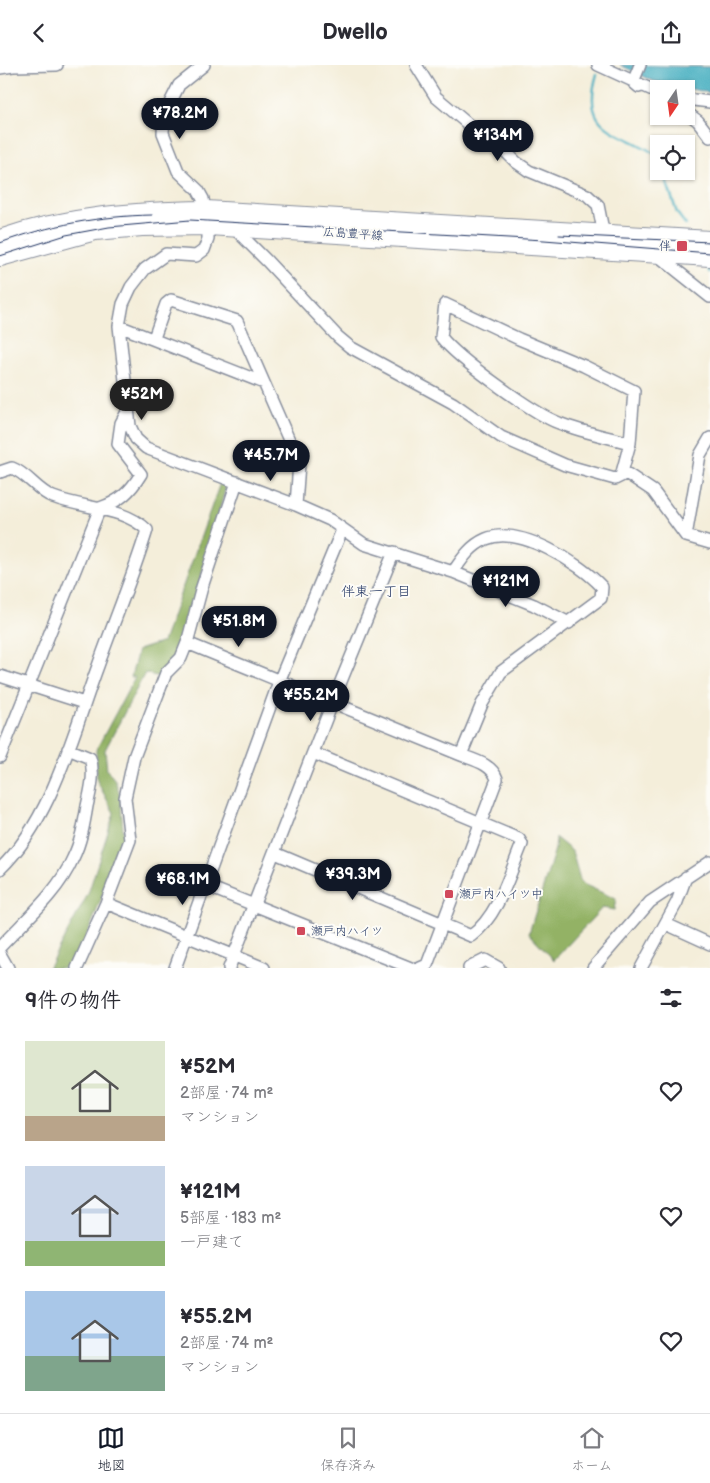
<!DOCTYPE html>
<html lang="ja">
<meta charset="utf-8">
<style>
:root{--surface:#fff;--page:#f2f2f3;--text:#2b2b33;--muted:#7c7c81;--line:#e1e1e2;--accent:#111827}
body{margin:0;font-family:"Balsamiq Sans","Klee One",sans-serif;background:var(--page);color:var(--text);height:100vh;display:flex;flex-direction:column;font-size:19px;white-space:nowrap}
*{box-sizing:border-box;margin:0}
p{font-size:16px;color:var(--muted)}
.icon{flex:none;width:28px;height:28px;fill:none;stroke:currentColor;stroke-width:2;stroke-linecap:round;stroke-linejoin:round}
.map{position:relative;height:903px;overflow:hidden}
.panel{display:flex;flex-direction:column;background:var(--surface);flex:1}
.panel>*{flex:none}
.needle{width:32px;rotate:193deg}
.tools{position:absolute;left:650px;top:15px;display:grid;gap:10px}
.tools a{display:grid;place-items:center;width:45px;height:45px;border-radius:0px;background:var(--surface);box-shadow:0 1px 4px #0004;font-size:25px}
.price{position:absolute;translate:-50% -42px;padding:0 11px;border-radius:18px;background:var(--accent);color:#fff;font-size:16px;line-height:32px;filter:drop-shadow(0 1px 2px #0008)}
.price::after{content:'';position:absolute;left:50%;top:30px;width:15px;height:11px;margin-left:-8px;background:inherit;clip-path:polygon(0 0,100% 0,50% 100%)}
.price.selected{background:#222;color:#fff}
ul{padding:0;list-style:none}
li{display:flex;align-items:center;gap:15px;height:125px;padding:0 25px}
li span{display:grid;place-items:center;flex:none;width:140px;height:100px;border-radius:0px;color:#555}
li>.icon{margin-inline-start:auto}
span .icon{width:60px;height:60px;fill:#fffc;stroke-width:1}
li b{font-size:21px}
h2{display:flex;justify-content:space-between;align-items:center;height:60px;padding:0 25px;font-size:21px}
header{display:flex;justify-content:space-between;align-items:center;height:65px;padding:0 25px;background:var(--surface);font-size:22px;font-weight:700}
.tab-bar{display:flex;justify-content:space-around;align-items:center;height:70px;border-top:1px solid var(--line);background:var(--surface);font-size:14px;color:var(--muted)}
.tab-bar a{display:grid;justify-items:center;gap:2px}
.tab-bar .selected{color:var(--accent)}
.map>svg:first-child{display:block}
.forest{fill:#93b265;stroke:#577062}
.water{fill:#42adc0;stroke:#2e6e8f}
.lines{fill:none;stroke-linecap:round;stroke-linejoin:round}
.stream{stroke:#42adc0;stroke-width:2.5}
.street-casing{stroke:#888e9c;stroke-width:14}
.primary-casing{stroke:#888e9c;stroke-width:20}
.street{stroke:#fff;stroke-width:11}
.primary{stroke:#fff;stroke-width:18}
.tram{stroke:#1b2f5e;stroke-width:1}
.poi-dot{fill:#d1495b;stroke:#fdfcf7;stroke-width:2}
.labels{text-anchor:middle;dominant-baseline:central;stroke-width:4;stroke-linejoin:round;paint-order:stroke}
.street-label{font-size:12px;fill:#1b2f5e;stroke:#fdfcf7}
.poi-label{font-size:12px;fill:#1b2f5e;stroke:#fdfcf7;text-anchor:start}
.neighbourhood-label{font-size:14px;fill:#1b2f5e;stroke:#fdfcf7}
</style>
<header><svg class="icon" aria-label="back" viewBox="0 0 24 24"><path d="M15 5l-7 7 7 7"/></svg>Dwello<svg class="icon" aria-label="share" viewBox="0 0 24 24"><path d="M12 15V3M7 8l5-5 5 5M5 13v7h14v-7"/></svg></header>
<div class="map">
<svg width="710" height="903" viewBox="0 0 710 903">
<rect width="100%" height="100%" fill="#fdfcf7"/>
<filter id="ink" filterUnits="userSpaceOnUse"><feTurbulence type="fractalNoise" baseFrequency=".02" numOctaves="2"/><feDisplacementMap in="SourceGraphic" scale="10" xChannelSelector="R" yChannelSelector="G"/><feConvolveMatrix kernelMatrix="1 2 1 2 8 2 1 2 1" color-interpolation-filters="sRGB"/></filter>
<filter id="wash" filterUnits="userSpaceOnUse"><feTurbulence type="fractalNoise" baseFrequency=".0096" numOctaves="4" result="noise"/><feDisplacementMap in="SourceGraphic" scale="20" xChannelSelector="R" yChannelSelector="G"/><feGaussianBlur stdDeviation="1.12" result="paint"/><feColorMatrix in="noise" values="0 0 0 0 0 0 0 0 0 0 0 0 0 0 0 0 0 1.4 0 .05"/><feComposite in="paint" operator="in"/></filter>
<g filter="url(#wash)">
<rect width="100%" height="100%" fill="#f4eeda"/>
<path class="forest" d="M 220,418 L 226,422 L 180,587 L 159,612 L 145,608 L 105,685 L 107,705 L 115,715 L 120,730 L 124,775 L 90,863 L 71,903 L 48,903 L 88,829 L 114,748 L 97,716 L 96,685 L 135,612 L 131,612 L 138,585 L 163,577 Z
M 556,773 L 572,786 L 581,818 L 616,834 L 614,845 L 602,843 L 554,895 L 529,868 L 555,784 Z"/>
<path class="water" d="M 620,0 L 710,2 L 710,28 L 653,16 Z"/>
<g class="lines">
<path class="stream" d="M 597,9 C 579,70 622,64 659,92
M 663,106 L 677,148 L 686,160
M 706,199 L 710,207"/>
</g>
</g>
<g filter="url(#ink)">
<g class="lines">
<g class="street-casing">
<path id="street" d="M 204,0 L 179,20 L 164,50 L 163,68 L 178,106 L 198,125 L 203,134 L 208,161 L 208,174 L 204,185 L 196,191 L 166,189 L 145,204 L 131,222 L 123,239 L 119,261 L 130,361 L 136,374 L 146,383 L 296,440 L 330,455 L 364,479 L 453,507 L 534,540 L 569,558
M 416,0 L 436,32 L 475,65 L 497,78 L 516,97 L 529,106 L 587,130 L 598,140 L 604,170
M 598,0 L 659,28
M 0,3 L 13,1 L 57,0
M 639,22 L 633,17 L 640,0
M 686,34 L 710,37
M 686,47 L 698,56 L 710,72
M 233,162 L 267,196 L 338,272 L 350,282 L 453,338 L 501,372 L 565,400 L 615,414 L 621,411 L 630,378
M 656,189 L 710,232
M 445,239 L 519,274 L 584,301 L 634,326 L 630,378 C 607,372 582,367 559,358 C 534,349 457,293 441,272 Z
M 119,261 L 264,318
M 154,273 L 166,239 L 171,235 L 237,256 L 299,398 L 296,440
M 623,406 L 653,426 L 686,471 L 710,478
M 0,407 L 12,403 C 28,409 37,426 53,432 C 84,444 124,442 147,465 C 133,511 114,556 98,601 C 73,668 52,754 0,804
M 686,471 L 700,390 L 710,373
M 453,507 C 462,494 470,481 486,474 C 519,460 580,498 602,522 L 601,533 L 501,607 L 482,639 L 461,690
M 187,578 L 461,690 C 474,695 492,699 497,714 L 427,900 L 420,903
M 0,611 L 84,638
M 0,692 L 100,443 C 120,436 130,427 141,409 L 118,379 L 121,358 L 128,345
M 275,788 L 471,871 C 499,850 509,810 522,779 L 519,774 L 313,688
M 204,820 L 411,903
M 106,838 L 264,903
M 666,859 L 710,879
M 0,882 C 25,855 58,828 73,793 C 81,777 84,759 87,741 C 91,724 95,708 90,693 L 68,684
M 0,889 L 8,903
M 77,903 L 106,838 L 130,775 L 125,733 L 134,692 L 166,608 L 181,593 L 187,578 L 202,522 L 237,417
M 175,903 L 280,614 L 342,465
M 229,903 L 333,636 L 394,487
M 469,903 L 485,895 L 499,903
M 593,903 L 650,837 L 710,797
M 641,903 L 677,837 L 686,812"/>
</g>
<g class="primary-casing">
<path id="primary" d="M 0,174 C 66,151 137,146 206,145 L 710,175
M 0,192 L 95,166 L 142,162 L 208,161 L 710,192"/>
</g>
<use href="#street" class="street"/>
<use href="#primary" class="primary"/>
<path class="tram" d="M 559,170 L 710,177
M 0,178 C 49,160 100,151 152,150
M 0,191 L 66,170 L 109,162 L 190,155 L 544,175 L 710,188"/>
</g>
</g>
<g class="poi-dot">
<rect x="676" y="175" width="12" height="12" rx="2.5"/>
<rect x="444" y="824" width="10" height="10" rx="2.5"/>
<rect x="296" y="861" width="10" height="10" rx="2.5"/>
</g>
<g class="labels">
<g class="street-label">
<text transform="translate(353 169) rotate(4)">広島豊平線</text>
</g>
<g class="poi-label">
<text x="671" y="181" text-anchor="end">伴</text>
<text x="459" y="829">瀬戸内ハイツ中</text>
<text x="311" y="866">瀬戸内ハイツ</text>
</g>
<g class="neighbourhood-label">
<text x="376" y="526">伴東一丁目</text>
</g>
</g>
</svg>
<div class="tools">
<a><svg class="needle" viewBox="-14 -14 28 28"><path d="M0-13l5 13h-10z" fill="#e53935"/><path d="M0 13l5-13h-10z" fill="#7c7c81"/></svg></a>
<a><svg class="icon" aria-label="locate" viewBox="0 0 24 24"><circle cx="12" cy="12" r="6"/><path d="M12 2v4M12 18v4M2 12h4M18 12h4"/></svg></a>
</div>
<b class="price" style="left:180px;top:75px">¥78.2M</b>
<b class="price" style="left:498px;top:97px">¥134M</b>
<b class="price selected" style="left:142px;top:356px">¥52M</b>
<b class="price" style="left:271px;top:417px">¥45.7M</b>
<b class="price" style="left:506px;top:543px">¥121M</b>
<b class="price" style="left:239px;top:583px">¥51.8M</b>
<b class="price" style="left:311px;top:657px">¥55.2M</b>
<b class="price" style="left:353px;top:836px">¥39.3M</b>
<b class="price" style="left:183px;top:841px">¥68.1M</b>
</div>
<section class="panel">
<h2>9件の物件<svg class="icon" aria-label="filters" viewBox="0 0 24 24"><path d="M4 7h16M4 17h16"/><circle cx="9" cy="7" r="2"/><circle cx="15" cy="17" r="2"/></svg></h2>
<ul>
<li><span style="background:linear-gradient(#dfe7d0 75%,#b9a48a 0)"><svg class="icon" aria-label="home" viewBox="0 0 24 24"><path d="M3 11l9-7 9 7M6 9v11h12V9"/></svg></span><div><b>¥52M</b><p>2部屋 · 74 m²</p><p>マンション</p></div><svg class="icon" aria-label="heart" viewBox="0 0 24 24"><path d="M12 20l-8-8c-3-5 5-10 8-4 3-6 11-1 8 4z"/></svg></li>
<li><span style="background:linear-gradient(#c9d6e8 75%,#8fb573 0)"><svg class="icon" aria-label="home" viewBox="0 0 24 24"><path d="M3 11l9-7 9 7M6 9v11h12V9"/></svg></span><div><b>¥121M</b><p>5部屋 · 183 m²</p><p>一戸建て</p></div><svg class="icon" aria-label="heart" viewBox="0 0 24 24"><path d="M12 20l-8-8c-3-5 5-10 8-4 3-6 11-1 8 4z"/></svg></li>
<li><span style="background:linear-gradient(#a9c7e8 65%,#7fa58c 0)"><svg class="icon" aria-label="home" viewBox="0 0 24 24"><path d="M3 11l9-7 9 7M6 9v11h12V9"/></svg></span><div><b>¥55.2M</b><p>2部屋 · 74 m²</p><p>マンション</p></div><svg class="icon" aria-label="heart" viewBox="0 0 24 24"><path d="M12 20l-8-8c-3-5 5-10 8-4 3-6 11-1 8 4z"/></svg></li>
</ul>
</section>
<nav class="tab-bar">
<a class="selected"><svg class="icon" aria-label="map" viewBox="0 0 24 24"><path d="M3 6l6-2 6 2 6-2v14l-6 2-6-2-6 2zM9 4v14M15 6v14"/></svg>地図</a>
<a><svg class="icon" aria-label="saved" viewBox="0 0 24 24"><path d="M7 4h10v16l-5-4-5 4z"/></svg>保存済み</a>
<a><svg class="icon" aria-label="home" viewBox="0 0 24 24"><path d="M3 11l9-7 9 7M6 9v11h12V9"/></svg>ホーム</a>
</nav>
